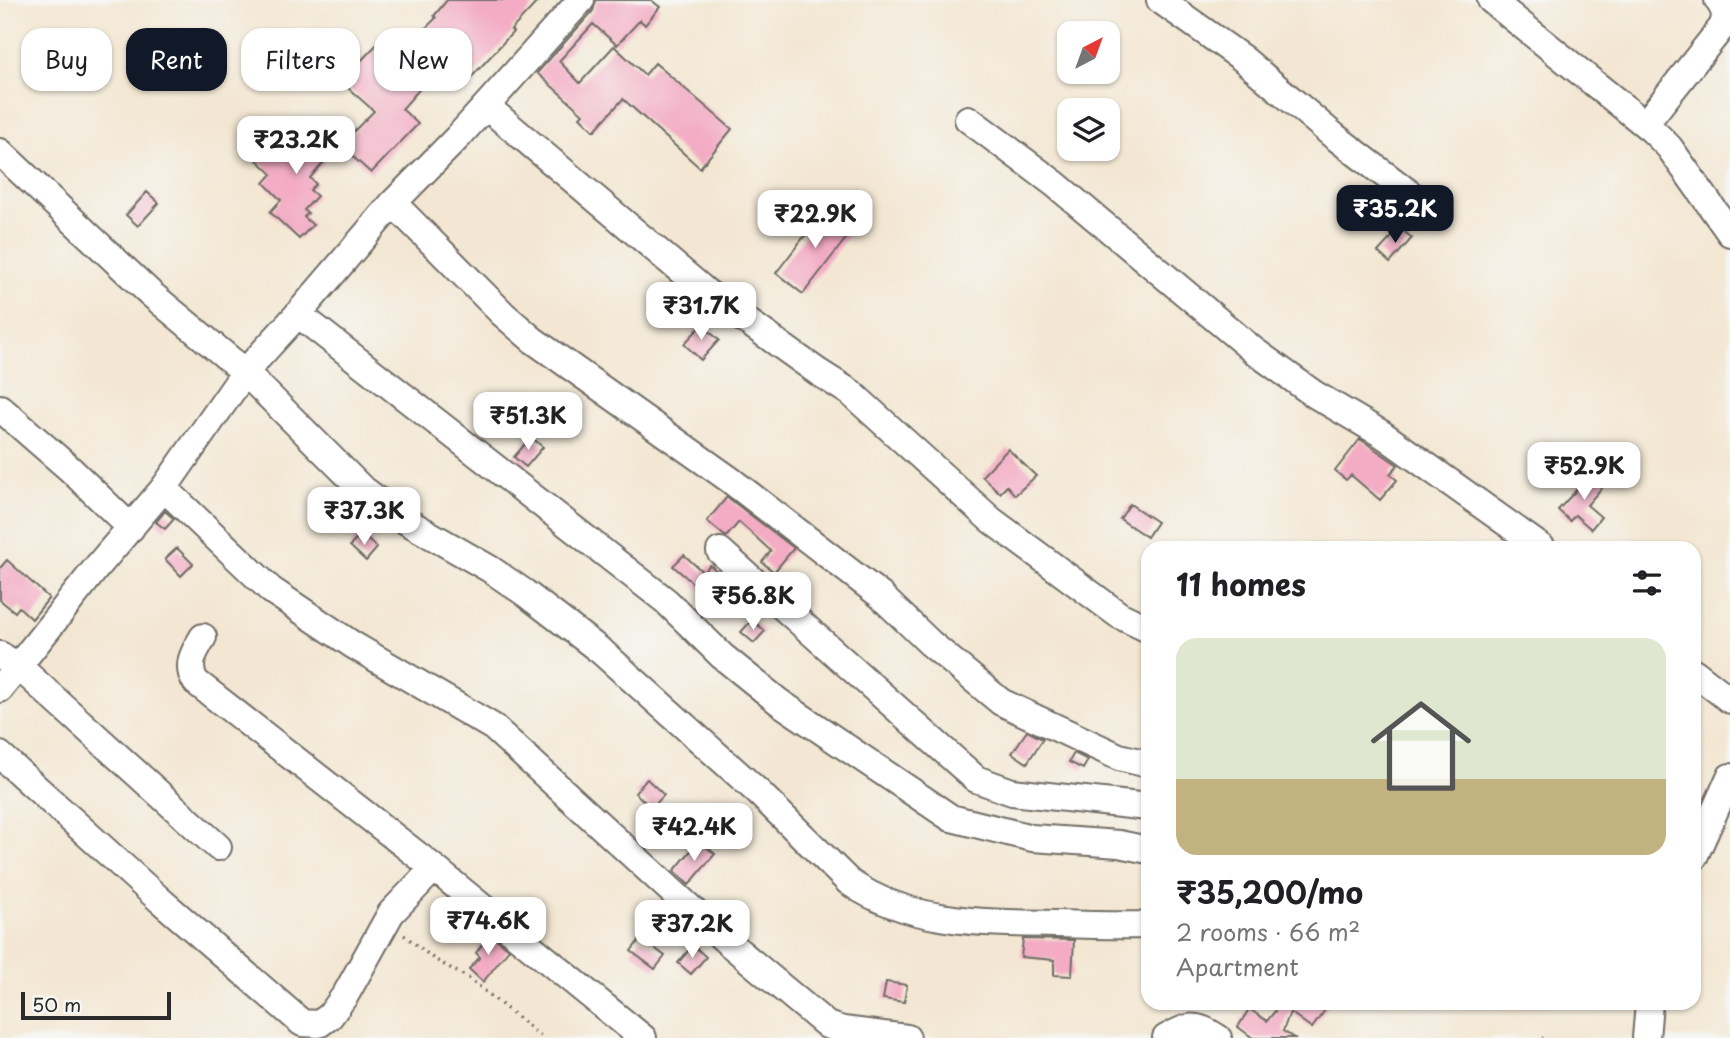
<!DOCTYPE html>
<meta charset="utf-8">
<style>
:root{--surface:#fff;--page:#f2f2f2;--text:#202124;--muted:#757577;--accent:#111827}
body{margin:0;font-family:"Playpen Sans",sans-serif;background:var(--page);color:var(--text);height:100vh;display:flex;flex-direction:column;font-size:26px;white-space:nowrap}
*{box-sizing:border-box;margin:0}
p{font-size:23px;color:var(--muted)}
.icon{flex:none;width:38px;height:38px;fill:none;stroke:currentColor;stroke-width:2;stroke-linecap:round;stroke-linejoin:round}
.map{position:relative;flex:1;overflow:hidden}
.drawer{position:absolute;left:1141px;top:541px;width:560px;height:469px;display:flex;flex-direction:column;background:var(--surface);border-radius:21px;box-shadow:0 2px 5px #0004}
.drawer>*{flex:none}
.guide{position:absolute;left:21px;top:28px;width:665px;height:63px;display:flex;gap:14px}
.needle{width:46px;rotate:41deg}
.tools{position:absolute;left:1057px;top:21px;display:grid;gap:14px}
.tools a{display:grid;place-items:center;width:63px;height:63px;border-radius:14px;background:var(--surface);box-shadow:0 2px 5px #0004;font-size:35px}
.scale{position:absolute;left:21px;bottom:18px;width:150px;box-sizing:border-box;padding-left:7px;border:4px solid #2b2b2b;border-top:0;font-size:19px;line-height:24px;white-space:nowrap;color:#2b2b2b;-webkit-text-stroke:5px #f6f6f2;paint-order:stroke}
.price{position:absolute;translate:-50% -60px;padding:0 16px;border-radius:14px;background:#fff;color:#222;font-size:23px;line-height:46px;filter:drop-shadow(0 2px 4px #0008)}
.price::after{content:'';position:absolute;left:50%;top:42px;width:21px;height:16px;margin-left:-10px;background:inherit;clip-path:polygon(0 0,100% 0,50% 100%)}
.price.selected{background:var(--accent);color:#fff}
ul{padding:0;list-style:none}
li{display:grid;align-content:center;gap:14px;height:371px;padding:0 35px}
li span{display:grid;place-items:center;height:217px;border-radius:21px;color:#555}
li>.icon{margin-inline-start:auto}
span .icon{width:126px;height:126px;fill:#fffc;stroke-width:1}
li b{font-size:30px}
h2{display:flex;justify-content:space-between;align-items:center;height:84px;padding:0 35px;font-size:30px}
.tag{padding:0 24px;border-radius:21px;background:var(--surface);box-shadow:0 2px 5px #0004;font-size:24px;line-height:63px}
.tag.selected{background:var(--accent);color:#fff}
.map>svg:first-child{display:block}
.building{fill:#f3acc4}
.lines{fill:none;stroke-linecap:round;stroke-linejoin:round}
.minor-casing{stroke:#716d66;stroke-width:30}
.path{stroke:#716d66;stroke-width:3.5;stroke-dasharray:2 5;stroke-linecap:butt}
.minor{stroke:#fff;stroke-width:26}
</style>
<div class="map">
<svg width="1730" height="1038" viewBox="0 0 1730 1038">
<rect width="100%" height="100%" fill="#f6f6f2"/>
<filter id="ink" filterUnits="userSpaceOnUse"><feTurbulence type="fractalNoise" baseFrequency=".0143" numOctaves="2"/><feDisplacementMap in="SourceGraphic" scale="14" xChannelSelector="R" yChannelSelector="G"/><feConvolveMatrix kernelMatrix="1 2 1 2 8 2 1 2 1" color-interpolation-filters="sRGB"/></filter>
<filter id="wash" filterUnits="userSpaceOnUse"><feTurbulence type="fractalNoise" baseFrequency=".00686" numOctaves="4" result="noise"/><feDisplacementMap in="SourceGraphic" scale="28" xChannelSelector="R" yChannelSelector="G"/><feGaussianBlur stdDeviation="1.57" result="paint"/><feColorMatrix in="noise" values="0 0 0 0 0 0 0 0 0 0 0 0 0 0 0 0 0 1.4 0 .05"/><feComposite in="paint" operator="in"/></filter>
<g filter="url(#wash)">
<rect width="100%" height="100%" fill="#f3e7d3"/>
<g id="blocks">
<path class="building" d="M 447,0 L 539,0 L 511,30 L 513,32 L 466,83 L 445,64 L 424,84 L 402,109 L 418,124 L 371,173 L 340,145 L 374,111 L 348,88 L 353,82 L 346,76 L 390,31 L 406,47 L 436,18 L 434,16 Z
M 596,0 L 651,0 L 660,7 L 645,25 L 640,20 L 617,45 L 593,24 L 559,61 L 580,83 L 614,46 L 645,75 L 655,63 L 732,129 L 700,168 L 623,99 L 594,131 L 580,117 L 583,114 L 537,73 L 593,11 Z
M 303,130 L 314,140 L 323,130 L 339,145 L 310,178 L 316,184 L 310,190 L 317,196 L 304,210 L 308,213 L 304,217 L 313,225 L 299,239 L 270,212 L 281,200 L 264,183 L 272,174 L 257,160 L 279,137 L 288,146 Z
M 147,192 L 159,203 L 138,226 L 126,215 Z
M 827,207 L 854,228 L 803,294 L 776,273 Z
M 1400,228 L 1412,238 L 1390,263 L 1378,252 Z
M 702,325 L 719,340 L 701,360 L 684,344 Z
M 531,437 L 543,447 L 526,467 L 514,457 Z
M 1360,439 L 1398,465 L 1390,474 L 1397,480 L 1380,500 L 1351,475 L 1346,480 L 1335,471 Z
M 1008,449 L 1036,476 L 1015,495 L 1007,486 L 1000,493 L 982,476 Z
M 1593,472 L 1606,483 L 1587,505 L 1601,517 L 1591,529 L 1575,515 L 1570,521 L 1558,510 Z
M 727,497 L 794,548 L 774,572 L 762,562 L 771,551 L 739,522 L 726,537 L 707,521 Z
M 1130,504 L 1157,522 L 1147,537 L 1120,519 Z
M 165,511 L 174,519 L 165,529 L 156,522 Z
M 361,534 L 377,548 L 366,561 L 350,546 Z
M 177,548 L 193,564 L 181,576 L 165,559 Z
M 684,555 L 703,572 L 710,565 L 731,584 L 715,602 L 673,566 Z
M 7,560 L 49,598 L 32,619 L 19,607 L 15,612 L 0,600 L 0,568 Z
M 752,620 L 765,631 L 754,643 L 741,632 Z
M 1027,731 L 1043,739 L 1027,763 L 1012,753 Z
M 1074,753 L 1088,760 L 1083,769 L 1069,762 Z
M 647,779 L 664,795 L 652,808 L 635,793 Z
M 699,841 L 715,854 L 689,885 L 674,871 Z
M 490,934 L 509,949 L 483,982 L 469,969 L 480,957 L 476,953 Z
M 641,938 L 665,956 L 655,969 L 631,951 Z
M 1023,939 L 1074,940 L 1072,976 L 1054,975 L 1054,960 L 1021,957 Z
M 693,945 L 706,957 L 691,974 L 678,963 Z
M 886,982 L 907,985 L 904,1002 L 883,999 Z
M 1277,1003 L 1330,1003 L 1312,1028 L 1290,1012 L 1283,1031 L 1294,1038 L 1253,1038 L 1238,1027 L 1249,1009 L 1267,1021 L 1280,1005 Z"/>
</g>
</g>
<g filter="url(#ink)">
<use href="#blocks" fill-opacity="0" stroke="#716d66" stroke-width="2"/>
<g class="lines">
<g class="minor-casing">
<path id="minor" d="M 1160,0 L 1242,58 L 1334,136 L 1426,206
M 1491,0 L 1652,130 L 1669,147 L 1730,233
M 486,106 L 706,292 L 818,372 L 851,393 L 991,520 L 1119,615 L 1148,629
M 968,119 L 1055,184 L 1253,350 L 1314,394 L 1382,434 L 1542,548
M 1645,124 L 1722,27 C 1727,16 1725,10 1718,0
M 0,152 L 151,294 L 245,372 L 360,487 L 406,521 L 490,569 L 525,593 L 602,652 L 758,792 L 849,882 C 910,924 985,923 1056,924 C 1087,925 1118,926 1148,925
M 393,203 L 503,314 L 533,340 L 729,479 L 880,595 L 930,643 L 1001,702 L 1119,757 L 1148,764
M 298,314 L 666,601 L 722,656 L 779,702 L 951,818 L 1032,838 L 1119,844 L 1148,850
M 0,408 L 70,469 L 131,528
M 164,488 L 271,590 L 353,645 L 493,727 L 724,939 L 827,1025 L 843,1030 L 907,1038
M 720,551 L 976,779 L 1012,792 L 1148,807
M 203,637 C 194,652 185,666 196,682 L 434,868 L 643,1038
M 0,655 L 18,666 L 218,847
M 1694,672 L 1730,700
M 0,689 L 97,567 L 164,488 L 245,372 L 298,314 L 393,203 L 458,137 L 581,0
M 0,755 L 160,900 L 302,1023 L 319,1024 L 330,1016 L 346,994 L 391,913 L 434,868
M 1694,857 L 1730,777
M 1166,1038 C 1190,1025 1194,1023 1218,1038
M 1646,1038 L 1649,1003"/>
</g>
<path class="path" d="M 404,935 L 434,959 L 470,979 L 543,1038
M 1542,1038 L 1543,1038"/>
<use href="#minor" class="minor"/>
</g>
</g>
</svg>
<div class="tools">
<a><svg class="needle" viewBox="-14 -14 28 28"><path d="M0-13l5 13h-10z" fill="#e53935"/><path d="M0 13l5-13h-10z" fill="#757577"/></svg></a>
<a><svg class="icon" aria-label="layers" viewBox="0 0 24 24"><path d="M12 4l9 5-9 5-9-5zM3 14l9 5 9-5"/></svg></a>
</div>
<div class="scale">50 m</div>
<b class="price" style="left:296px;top:176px">₹23.2K</b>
<b class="price selected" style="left:1395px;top:245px">₹35.2K</b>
<b class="price" style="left:815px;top:250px">₹22.9K</b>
<b class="price" style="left:701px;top:342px">₹31.7K</b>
<b class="price" style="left:528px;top:452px">₹51.3K</b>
<b class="price" style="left:1584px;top:502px">₹52.9K</b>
<b class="price" style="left:364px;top:547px">₹37.3K</b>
<b class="price" style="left:753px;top:632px">₹56.8K</b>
<b class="price" style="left:694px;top:863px">₹42.4K</b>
<b class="price" style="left:488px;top:957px">₹74.6K</b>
<b class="price" style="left:692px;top:960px">₹37.2K</b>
<div class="guide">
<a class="tag">Buy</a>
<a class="tag selected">Rent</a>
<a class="tag">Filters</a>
<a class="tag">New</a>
</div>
<section class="drawer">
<h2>11 homes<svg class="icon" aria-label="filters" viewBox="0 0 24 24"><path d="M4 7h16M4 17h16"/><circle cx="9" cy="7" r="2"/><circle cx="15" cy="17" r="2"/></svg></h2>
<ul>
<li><span style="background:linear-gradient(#dfe7d0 65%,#c2b280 0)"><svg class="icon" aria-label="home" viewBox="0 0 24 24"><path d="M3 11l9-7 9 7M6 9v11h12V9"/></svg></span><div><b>₹35,200/mo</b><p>2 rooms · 66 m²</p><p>Apartment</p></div></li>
</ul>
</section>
</div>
